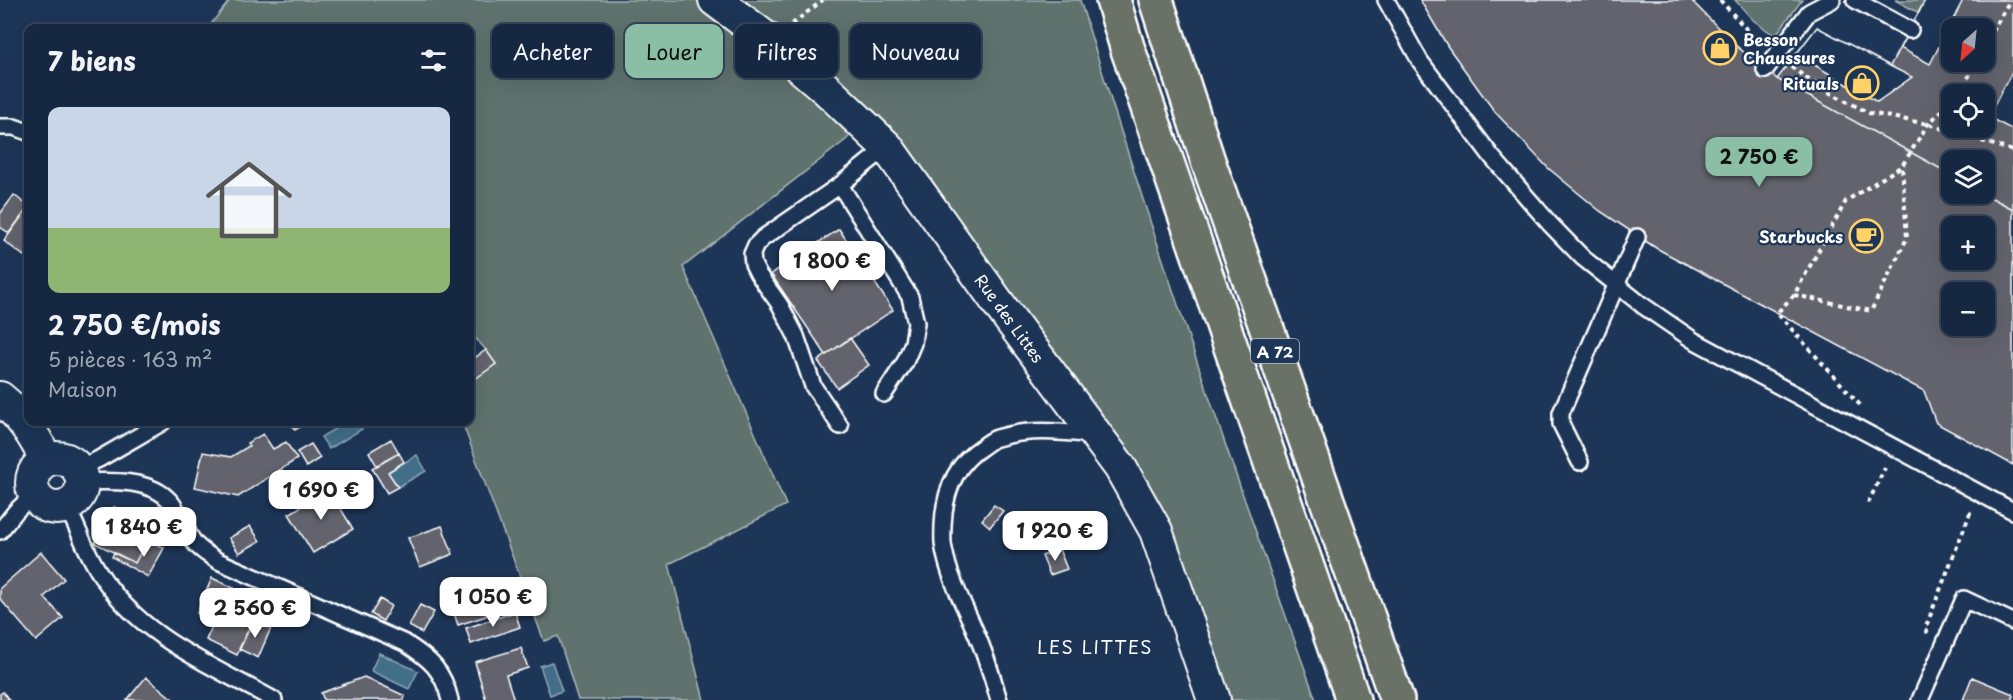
<!DOCTYPE html>
<html lang="fr">
<meta charset="utf-8">
<style>
:root{--surface:#162841;--page:#23344c;--text:#f1f3f6;--muted:#9ea6b1;--line:#35445a;--accent:#8abfa5}
body{margin:0;font-family:"Playpen Sans",sans-serif;background:var(--page);color:var(--text);height:100vh;display:flex;flex-direction:column;font-size:22px;white-space:nowrap}
*{box-sizing:border-box;margin:0}
p{font-size:20px;color:var(--muted)}
.icon{flex:none;width:33px;height:33px;fill:none;stroke:currentColor;stroke-width:2;stroke-linecap:round;stroke-linejoin:round}
.map{position:relative;flex:1;overflow:hidden}
.side{position:absolute;left:24px;top:24px;width:450px;height:402px;display:flex;flex-direction:column;background:var(--surface);border-radius:12px;box-shadow:0 6px 24px #0002,0 0 0 2px var(--line)}
.side>*{flex:none}
.banner{position:absolute;left:492px;top:24px;width:570px;height:54px;display:flex;gap:12px}
.needle{width:39px;rotate:207deg}
.fabs{position:absolute;left:1941px;top:18px;display:grid;gap:12px}
.fabs a{display:grid;place-items:center;width:54px;height:54px;border-radius:12px;background:var(--surface);box-shadow:0 6px 24px #0002,0 0 0 2px var(--line);font-size:30px}
.price{position:absolute;translate:-50% -51px;padding:0 14px;border-radius:12px;background:#fff;color:#222;font-size:20px;line-height:39px;filter:drop-shadow(0 2px 3px #0008)}
.price::after{content:'';position:absolute;left:50%;top:36px;width:18px;height:14px;margin-left:-9px;background:inherit;clip-path:polygon(0 0,100% 0,50% 100%)}
.price.active{background:var(--accent);color:#111}
ul{padding:0;list-style:none}
li{display:grid;align-content:center;gap:12px;height:318px;padding:0 24px}
li span{display:grid;place-items:center;height:186px;border-radius:12px;color:#555}
li>.icon{margin-inline-start:auto}
span .icon{width:108px;height:108px;fill:#fffc;stroke-width:1}
li b{font-size:26px}
h2{display:flex;justify-content:space-between;align-items:center;height:72px;padding:0 24px;font-size:26px}
.tag{padding:0 21px;border-radius:12px;background:var(--surface);box-shadow:0 6px 24px #0002,0 0 0 2px var(--line);font-size:21px;line-height:54px}
.tag.active{background:var(--accent);color:#111}
.map>svg:first-child{display:block}
.green{fill:#5e726d;stroke:#aeb8b6;stroke-width:1.5}
.water{fill:#426e88;stroke:#8ea8b8;stroke-width:1.5}
.building{fill:#64646d;stroke:#fff;stroke-width:1.5;fill-rule:evenodd}
.lines{fill:none;stroke-linecap:round;stroke-linejoin:round}
.service-casing{stroke:#fff;stroke-width:20}
.minor-casing{stroke:#fff;stroke-width:36}
.motorway-casing{stroke:#fff;stroke-width:38}
.path{stroke:#fff;stroke-width:4;stroke-dasharray:4.5 4.5;stroke-linecap:butt}
.service{stroke:#1d3557;stroke-width:15}
.minor{stroke:#1d3557;stroke-width:32}
.motorway{stroke:#6a7166;stroke-width:33}
.labels{text-anchor:middle;dominant-baseline:central;stroke-width:4.5;stroke-linejoin:round;paint-order:stroke}
.shield{fill:#1d3557;stroke:#bbc2cd;stroke-width:1.5}
.shield-label{font-size:15px;font-weight:bold;fill:#fff}
.poi-label{font-size:16px;font-weight:bold;fill:#fff;stroke:#1d3557;text-anchor:end}
.street-label{font-size:16px;fill:#fff;stroke:#1d3557}
.neighbourhood-label{font-size:18px;letter-spacing:1.5px;fill:#fff;stroke:#1d3557}
</style>
<div class="map">
<svg width="2013" height="700" viewBox="0 0 2013 700">
<rect width="100%" height="100%" fill="#1d3557"/>
<filter id="ink" filterUnits="userSpaceOnUse"><feTurbulence type="fractalNoise" baseFrequency=".0167" numOctaves="2"/><feDisplacementMap in="SourceGraphic" scale="12" xChannelSelector="R" yChannelSelector="G"/><feConvolveMatrix kernelMatrix="1 2 1 2 8 2 1 2 1" color-interpolation-filters="sRGB"/></filter>
<g filter="url(#ink)">
<path class="green" d="M 230,0 L 1080,0 C 1152,236 1232,468 1316,700 L 1226,700 L 1166,516 L 1137,464 L 1070,380 L 935,185 L 870,110 L 847,139 L 683,267 L 786,505 L 669,564 L 704,700 L 578,700 L 558,636 L 544,641 L 462,422 L 470,422 L 470,382 L 496,364 L 486,350 L 470,332 L 470,28 L 208,28 Z
M 1735,0 L 1802,0 L 1775,36 L 1753,20 Z
M 1895,0 L 1925,0 L 1919,13 Z"/>
<path class="water" d="M 346,422 L 357,422 L 362,429 L 329,449 L 321,437 Z
M 417,455 L 426,471 L 398,487 L 388,472 Z
M 379,653 L 418,671 L 409,689 L 371,671 Z
M 552,662 L 562,691 L 550,695 L 540,666 Z"/>
<path class="building" d="M 1420,0 L 1691,0 L 1734,44 L 1777,79 L 1952,175 L 1952,194 L 1984,194 L 2013,209 L 2013,465 L 1936,423 L 1924,391 L 1656,248 L 1600,211 L 1548,168 L 1495,112 L 1448,47 ZM 1952,226 L 1984,226 L 1984,260 L 1952,260 ZM 1952,292 L 1984,292 L 1984,326 L 1952,326 Z
M 1925,0 L 2013,0 L 2013,209 L 1984,194 L 1984,160 L 1952,160 L 1952,175 L 1777,79 L 1817,27 L 1890,66 ZM 1952,28 L 1984,28 L 1984,62 L 1952,62 ZM 1952,94 L 1984,94 L 1984,128 L 1952,128 Z
M 1925,0 L 1963,0 L 1930,64 L 1900,48 Z
M 1817,27 L 1890,66 L 1912,77 L 1877,102 L 1796,54 Z
M 2013,70 L 2013,130 L 1988,117 Z
M 14,195 L 28,206 L 28,215 L 25,212 L 9,233 L 0,227 L 0,214 Z
M 25,212 L 28,215 L 28,259 L 4,241 Z
M 839,229 L 893,310 L 826,355 L 771,274 Z
M 850,338 L 869,365 L 837,388 L 818,361 Z
M 486,350 L 496,364 L 475,379 L 470,371 L 470,361 Z
M 290,422 L 308,422 L 295,430 Z
M 263,434 L 273,449 L 286,442 L 297,459 L 238,497 L 195,487 L 203,452 L 231,457 L 249,446 L 247,443 Z
M 391,439 L 399,453 L 377,466 L 369,452 Z
M 311,444 L 320,458 L 306,467 L 297,452 Z
M 399,453 L 404,462 L 388,472 L 398,487 L 387,493 L 372,468 Z
M 329,489 L 353,529 L 313,553 L 289,514 Z
M 994,505 L 1003,511 L 990,527 L 982,520 Z
M 114,507 L 153,528 L 135,563 L 95,543 Z
M 250,526 L 260,541 L 239,553 L 229,538 Z
M 442,526 L 453,554 L 420,567 L 408,538 Z
M 148,539 L 164,548 L 148,577 L 112,557 L 114,553 L 135,563 Z
M 1059,549 L 1067,569 L 1050,575 L 1042,556 Z
M 41,552 L 64,579 L 44,597 L 63,618 L 36,641 L 0,599 L 0,588 Z
M 212,578 L 234,588 L 227,604 L 223,602 L 214,621 L 197,613 Z
M 474,580 L 486,616 L 458,625 L 446,590 Z
M 380,599 L 391,606 L 383,621 L 371,614 Z
M 223,602 L 255,616 L 237,655 L 206,640 Z
M 420,605 L 434,612 L 422,633 L 409,626 Z
M 515,612 L 520,627 L 471,644 L 466,628 Z
M 253,620 L 271,628 L 258,658 L 239,649 Z
M 521,648 L 528,668 L 506,675 L 514,700 L 486,700 L 475,662 Z
M 146,677 L 174,700 L 127,700 Z
M 364,677 L 405,696 L 404,700 L 324,700 L 321,693 Z
M 1972,677 L 2013,694 L 2013,700 L 1963,700 Z
M 3,692 L 9,700 L 0,700 L 0,694 Z"/>
<g class="lines">
<g class="service-casing">
<path id="service" d="M 1386,0 L 1420,61 L 1492,157 L 1550,224 L 1583,258 L 1642,305 L 1693,340 L 2013,511
M 1855,0 L 1910,30
M 1765,70 L 1809,12 L 1832,0
M 0,127 L 14,127 L 28,132
M 840,185 L 910,297 L 916,323 L 913,343 L 905,362 L 884,394
M 840,426 L 813,386 L 796,336 L 780,305 L 758,274 L 753,264 L 752,254 L 756,245 L 763,238 L 840,185 L 887,147
M 1580,462 L 1561,424 L 1561,413 L 1637,237
M 78,469 L 99,459 L 163,422
M 82,482 C 108,481 150,478 170,501 C 180,512 184,529 193,541 C 199,550 209,555 218,561 L 405,643 C 430,659 443,670 450,700
M 67,507 C 78,528 86,552 99,572 C 139,637 211,665 274,700
M 0,531 L 16,511 L 34,494
M 999,700 C 992,675 984,650 973,626 C 962,601 949,577 944,549 C 942,542 943,533 943,526 C 944,494 954,465 982,447 C 987,444 992,439 997,438 C 1029,428 1062,432 1093,435
M 1920,700 L 1964,599 L 2013,622"/>
</g>
<g class="minor-casing">
<path id="minor" d="M 715,0 L 770,41 L 826,89 L 887,147 L 1003,310 L 1120,467 L 1156,531 L 1214,700
M 0,398 C 21,415 35,436 46,460
M32 483a25 25 0 1 1 50 0a25 25 0 1 1-50 0Z"/>
</g>
<g class="motorway-casing">
<path id="motorway" d="M 1113,0 L 1127,47 L 1353,700
M 1156,0 L 1208,161 L 1397,700"/>
</g>
<path class="path" d="M 1720,0 L 1761,45
M 792,24 L 823,0
M 1984,47 L 2010,0
M 1791,67 L 1821,88 L 1869,113 L 1928,124 L 2013,151
M 1959,94 L 1977,62
M 1794,295 L 1871,311 L 1907,238 L 1902,166
M 1860,405 L 1777,313 L 1794,295 L 1846,201 L 1902,166 L 1928,124 L 1952,101
M 1868,503 L 1885,468
M 1928,633 L 1925,629 L 1970,513 L 1969,512"/>
<use href="#service" class="service"/>
<use href="#minor" class="minor"/>
<use href="#motorway" class="motorway"/>
</g>
</g>
<defs>
<g id="shop-ring" transform="scale(1.725)"><circle r="9.5" fill="#1d3557" stroke="#ffd166" stroke-width="1.5"/><path d="M-5-2.5h2.3a2.7 3.5 0 0 1 5.4 0H5L5.5 6h-11ZM-1.5-2.5h3a1.5 2.3 0 0 0-3 0Z" fill="#ffd166"/></g>
<g id="cafe-ring" transform="scale(1.725)"><circle r="9.5" fill="#1d3557" stroke="#ffd166" stroke-width="1.5"/><path d="M-5.5-4.5H6V0H3Q3 3.5 0 3.5H-2.5Q-5.5 3.5-5.5 0ZM3-3.2v2h1.7v-2ZM-6 4.5H4V6H-6Z" fill="#ffd166"/></g>
</defs>
<g fill-rule="evenodd">
<use href="#shop-ring" x="1720" y="48"/>
<use href="#shop-ring" x="1862" y="83"/>
<use href="#cafe-ring" x="1866" y="236"/>
</g>
<g class="labels">
<rect class="shield" x="1251" y="339" width="48" height="24" rx="4.5"/>
<g class="shield-label">
<text x="1275" y="351">A 72</text>
</g>
<g class="poi-label">
<text x="1743" y="39" text-anchor="start">Besson<tspan x="1743" dy="18">Chaussures</tspan></text>
<text x="1839" y="83">Rituals</text>
<text x="1843" y="236">Starbucks</text>
</g>
<g class="street-label">
<text transform="translate(1010 318) rotate(54)">Rue des Littes</text>
</g>
<g class="neighbourhood-label">
<text x="1095" y="646">LES LITTES</text>
</g>
</g>
</svg>
<div class="fabs">
<a><svg class="needle" viewBox="-14 -14 28 28"><path d="M0-13l5 13h-10z" fill="#e53935"/><path d="M0 13l5-13h-10z" fill="#9ea6b1"/></svg></a>
<a><svg class="icon" aria-label="locate" viewBox="0 0 24 24"><circle cx="12" cy="12" r="6"/><path d="M12 2v4M12 18v4M2 12h4M18 12h4"/></svg></a>
<a><svg class="icon" aria-label="layers" viewBox="0 0 24 24"><path d="M12 4l9 5-9 5-9-5zM3 14l9 5 9-5"/></svg></a>
<a>+</a>
<a>−</a>
</div>
<b class="price active" style="left:1759px;top:188px">2 750 €</b>
<b class="price" style="left:832px;top:292px">1 800 €</b>
<b class="price" style="left:321px;top:521px">1 690 €</b>
<b class="price" style="left:144px;top:558px">1 840 €</b>
<b class="price" style="left:1055px;top:562px">1 920 €</b>
<b class="price" style="left:493px;top:628px">1 050 €</b>
<b class="price" style="left:255px;top:639px">2 560 €</b>
<div class="banner">
<a class="tag">Acheter</a>
<a class="tag active">Louer</a>
<a class="tag">Filtres</a>
<a class="tag">Nouveau</a>
</div>
<section class="side">
<h2>7 biens<svg class="icon" aria-label="filters" viewBox="0 0 24 24"><path d="M4 7h16M4 17h16"/><circle cx="9" cy="7" r="2"/><circle cx="15" cy="17" r="2"/></svg></h2>
<ul>
<li><span style="background:linear-gradient(#c9d6e8 65%,#8fb573 0)"><svg class="icon" aria-label="home" viewBox="0 0 24 24"><path d="M3 11l9-7 9 7M6 9v11h12V9"/></svg></span><div><b>2 750 €/mois</b><p>5 pièces · 163 m²</p><p>Maison</p></div></li>
</ul>
</section>
</div>
